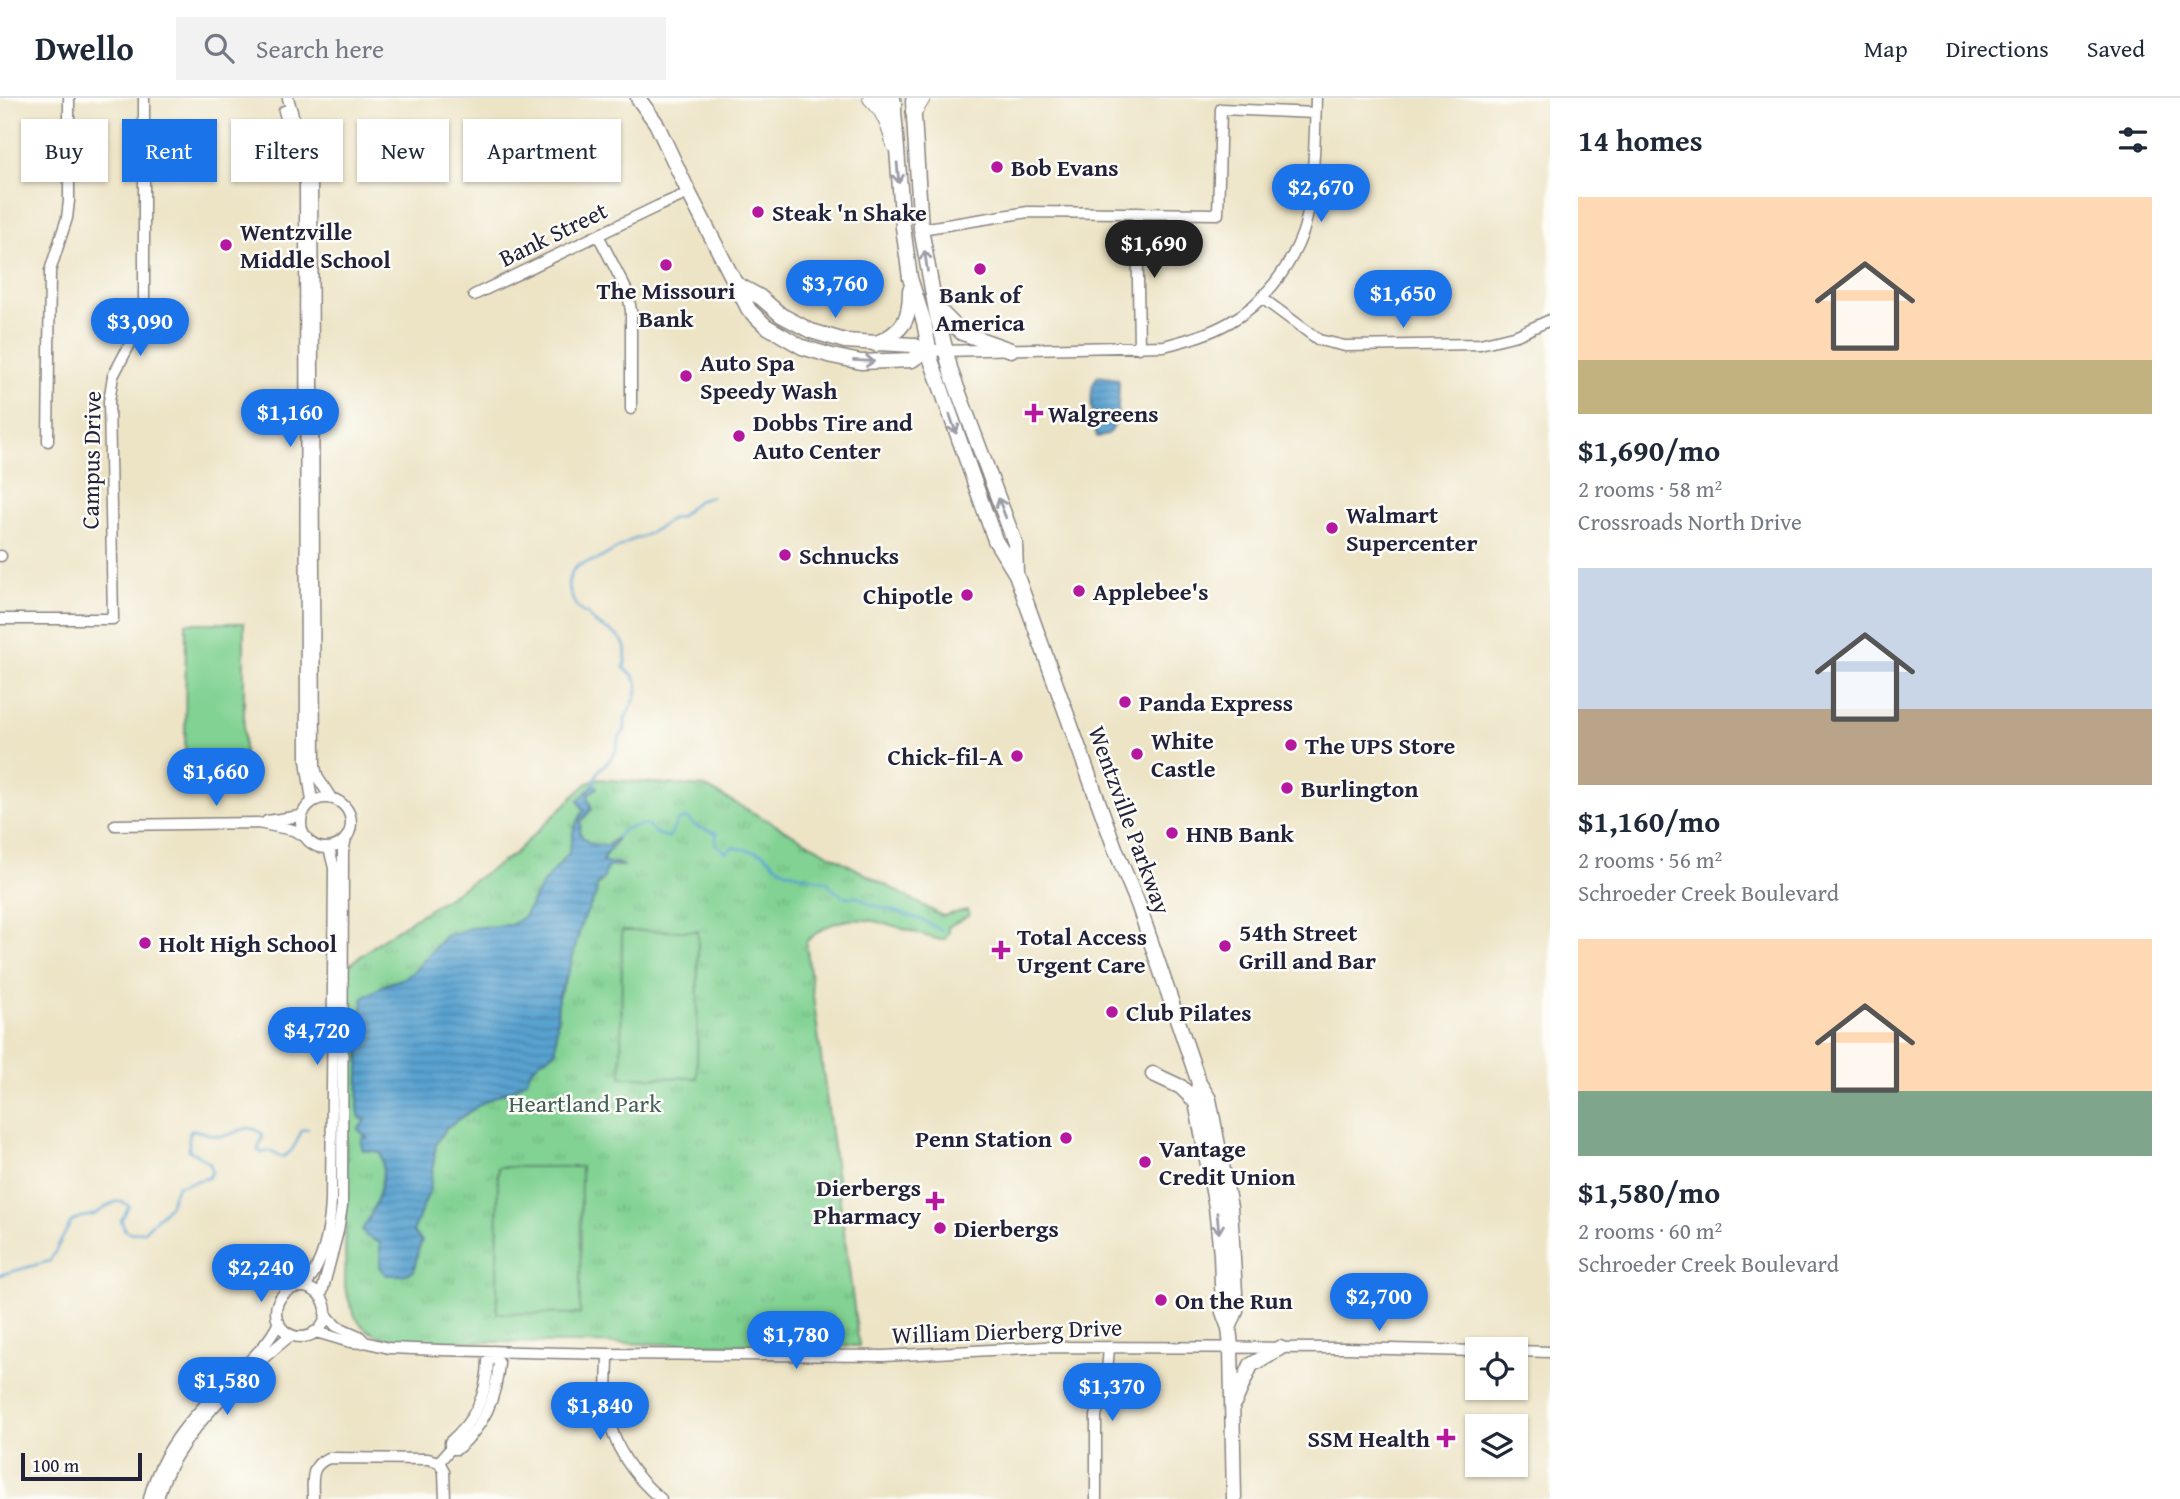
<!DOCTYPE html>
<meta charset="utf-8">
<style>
:root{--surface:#fff;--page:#f2f2f3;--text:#1f2937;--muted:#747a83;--line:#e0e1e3;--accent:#1a73e8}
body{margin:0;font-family:"Gentium Book Plus",serif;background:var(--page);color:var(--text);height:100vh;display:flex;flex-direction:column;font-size:26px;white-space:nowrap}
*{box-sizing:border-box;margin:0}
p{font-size:23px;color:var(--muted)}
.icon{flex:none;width:38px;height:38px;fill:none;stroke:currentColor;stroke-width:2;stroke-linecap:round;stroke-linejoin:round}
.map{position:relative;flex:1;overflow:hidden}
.details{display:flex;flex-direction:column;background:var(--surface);width:630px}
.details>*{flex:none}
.guide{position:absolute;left:21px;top:21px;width:665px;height:63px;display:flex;gap:14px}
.buttons{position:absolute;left:1465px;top:1239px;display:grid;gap:14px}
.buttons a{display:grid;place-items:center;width:63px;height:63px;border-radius:0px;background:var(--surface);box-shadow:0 2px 5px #0004;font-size:35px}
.scale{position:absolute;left:21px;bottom:18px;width:121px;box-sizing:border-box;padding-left:7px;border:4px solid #22223b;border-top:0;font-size:19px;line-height:24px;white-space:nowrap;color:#22223b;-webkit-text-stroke:5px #fdfcf7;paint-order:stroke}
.price{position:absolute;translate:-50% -60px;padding:0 16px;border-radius:24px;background:var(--accent);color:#fff;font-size:23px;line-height:46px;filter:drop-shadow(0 2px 4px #0008)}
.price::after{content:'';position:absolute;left:50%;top:42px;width:21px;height:16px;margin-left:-10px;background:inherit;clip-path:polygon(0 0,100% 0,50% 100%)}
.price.on{background:#222;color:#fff}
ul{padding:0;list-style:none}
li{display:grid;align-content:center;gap:14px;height:371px;padding:0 28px}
li span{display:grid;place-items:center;height:217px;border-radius:0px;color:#555}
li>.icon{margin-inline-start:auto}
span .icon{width:126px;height:126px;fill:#fffc;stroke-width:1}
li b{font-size:30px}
h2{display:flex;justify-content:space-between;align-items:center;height:84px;padding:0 28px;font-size:30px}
.tag{padding:0 24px;border-radius:0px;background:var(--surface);box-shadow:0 2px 5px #0004;font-size:24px;line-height:63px}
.tag.on{background:var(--accent);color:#fff}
header{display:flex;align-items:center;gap:42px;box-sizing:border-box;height:98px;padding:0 35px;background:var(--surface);border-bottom:2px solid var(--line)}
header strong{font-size:33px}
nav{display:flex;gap:38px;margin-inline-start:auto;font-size:24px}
.search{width:490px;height:63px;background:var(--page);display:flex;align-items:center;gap:18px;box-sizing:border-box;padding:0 24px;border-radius:0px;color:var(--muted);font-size:26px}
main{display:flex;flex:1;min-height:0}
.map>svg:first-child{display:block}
.grass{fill:url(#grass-tufts);stroke:#527a67;stroke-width:2}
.garden{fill:#81d293;stroke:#527a67;stroke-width:2}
.water{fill:url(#water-rules);stroke:#3e6286;stroke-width:2}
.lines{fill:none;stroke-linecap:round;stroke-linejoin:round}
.stream{stroke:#59a2d0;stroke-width:2.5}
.minor-casing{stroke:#888380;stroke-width:13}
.major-casing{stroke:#888380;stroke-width:17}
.highway-casing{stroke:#888380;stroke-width:18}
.minor{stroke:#fff;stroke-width:10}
.major{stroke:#fff;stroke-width:14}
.highway{stroke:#fff;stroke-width:16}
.oneway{stroke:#9c9ca7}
.poi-dot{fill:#b5179e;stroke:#fdfcf7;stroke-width:2.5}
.labels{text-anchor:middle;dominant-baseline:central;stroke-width:5;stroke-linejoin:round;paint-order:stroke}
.poi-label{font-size:24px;font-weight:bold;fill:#22223b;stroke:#fdfcf7;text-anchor:start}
.street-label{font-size:24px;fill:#22223b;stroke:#fdfcf7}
.park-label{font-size:24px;fill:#43605a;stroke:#fdfcf7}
</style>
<header>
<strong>Dwello</strong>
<div class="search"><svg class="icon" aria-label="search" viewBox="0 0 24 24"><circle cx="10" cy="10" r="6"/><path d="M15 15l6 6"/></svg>Search here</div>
<nav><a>Map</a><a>Directions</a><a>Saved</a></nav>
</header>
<main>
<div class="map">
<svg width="1550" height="1401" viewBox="0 0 1550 1401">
<defs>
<pattern id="grass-tufts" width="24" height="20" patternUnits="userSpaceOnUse" patternTransform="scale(1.75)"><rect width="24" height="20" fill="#81d293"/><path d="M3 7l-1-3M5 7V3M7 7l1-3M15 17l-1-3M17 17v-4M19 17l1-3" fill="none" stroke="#6fb480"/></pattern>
<pattern id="water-rules" width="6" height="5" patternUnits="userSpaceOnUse" patternTransform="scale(1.75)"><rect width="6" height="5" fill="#59a2d0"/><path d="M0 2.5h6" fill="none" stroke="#4984aa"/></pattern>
</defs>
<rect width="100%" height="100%" fill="#fdfcf7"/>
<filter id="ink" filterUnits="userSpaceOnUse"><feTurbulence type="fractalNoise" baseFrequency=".0143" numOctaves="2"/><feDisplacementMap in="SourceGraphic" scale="14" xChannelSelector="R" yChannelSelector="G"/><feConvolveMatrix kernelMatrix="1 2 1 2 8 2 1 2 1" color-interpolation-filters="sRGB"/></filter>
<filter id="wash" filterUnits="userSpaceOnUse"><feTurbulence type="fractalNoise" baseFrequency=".00686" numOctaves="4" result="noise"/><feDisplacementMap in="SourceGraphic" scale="28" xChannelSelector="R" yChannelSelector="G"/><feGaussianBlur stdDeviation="1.57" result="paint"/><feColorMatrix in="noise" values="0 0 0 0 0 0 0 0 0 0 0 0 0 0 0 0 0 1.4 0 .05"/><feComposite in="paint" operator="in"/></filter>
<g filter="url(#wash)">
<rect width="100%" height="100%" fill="#ede4c6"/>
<path class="grass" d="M 597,681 L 706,689 L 942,818 L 967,812 L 969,817 L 948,829 L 949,834 L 945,841 L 941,842 C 893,831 849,801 806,844 L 859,1248 L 396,1243 C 360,1235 354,1223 345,1189 L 347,869 L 381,842 L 513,757 L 586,686 Z"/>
<path class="garden" d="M 186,525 L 244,525 L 244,657 L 185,657 Z
M 622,833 L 698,833 L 697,980 L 621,979 Z
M 498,1069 L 581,1069 L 580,1216 L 497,1215 Z"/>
<path class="water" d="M 1098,278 L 1118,281 L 1119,287 C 1118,305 1121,339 1097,339 C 1093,324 1086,290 1098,278 Z
M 595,685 L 597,690 L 589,696 L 588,701 L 591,706 L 589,710 L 592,711 L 581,723 L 580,735 C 588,748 594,747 608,747 L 617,739 C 615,749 605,753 603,763 L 606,765 L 616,765 L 624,768 L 611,768 L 606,771 L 604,780 L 597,788 L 596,797 L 582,824 L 569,873 L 558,899 L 556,952 L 547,960 L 541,962 L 530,973 L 527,982 L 517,989 L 484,1004 L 446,1030 L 436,1046 L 430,1091 L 413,1134 L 422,1143 L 418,1152 L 414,1173 L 403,1177 L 386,1177 L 380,1169 L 380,1145 L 366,1138 L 362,1132 C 375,1113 389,1076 380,1054 L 363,1052 L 361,1045 L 363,1040 L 367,1040 L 358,1031 L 366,1022 L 360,1020 L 358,1011 L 360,940 L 363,900 L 384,887 L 404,880 L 414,873 L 445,838 L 470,830 L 511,827 L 524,818 L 543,785 L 569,755 L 574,730 L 584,712 L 578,703 Z"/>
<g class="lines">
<path class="stream" d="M 595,687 C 593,672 606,668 613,658 C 620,648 614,643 625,632 L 625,621 L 636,598 L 638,587 L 633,577 L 624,570 C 635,528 597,537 588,516 C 574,513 571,497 568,485 L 573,472 L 579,467 L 599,461 L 635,440 L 642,439 L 662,428 L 670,421 L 680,419 L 697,403 L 711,399
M 617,739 L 624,731 L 646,726 L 657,736 L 669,739 L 678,722 L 687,720 L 697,729 L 717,735 L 715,746 L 726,754 L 732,749 L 763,755 L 776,767 L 786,773 L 828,784 L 831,790 L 845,799 L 859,799 L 870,806 L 920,821 L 943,833
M 0,1177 L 50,1163 L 71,1124 C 78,1118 84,1119 93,1117 C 105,1112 116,1096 129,1108 L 121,1122 L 125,1132 L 131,1135 L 144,1133 L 169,1108 L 177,1088 L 208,1080 L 212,1074 L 210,1065 L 189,1052 L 189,1035 L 192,1032 C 202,1033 211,1038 221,1038 C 238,1038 247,1021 263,1037 L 258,1052 L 261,1055 L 270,1053 L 280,1059 C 293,1057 297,1042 302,1032 L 308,1031"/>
</g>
</g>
<g filter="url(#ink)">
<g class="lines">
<g class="minor-casing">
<path id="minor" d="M 288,0 L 312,83 L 315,669 L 318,680 L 331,700
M 284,13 L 305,83 L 306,662 L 312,703
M 1137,115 L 1139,250
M 921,131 L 1028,114 L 1218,116 L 1221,11 L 1315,15
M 598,137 L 628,195 L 631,213 L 631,311
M 474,197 L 658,108 L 689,95
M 1262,200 L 1319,242 L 1345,248 L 1480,246 L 1517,237 L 1550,222
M 941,253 L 1164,248 C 1187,242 1209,236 1230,224 C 1263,206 1290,170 1303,134 C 1314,101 1315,36 1316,0
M 48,343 L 50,173 L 67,120 L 69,103 L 69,0
M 0,458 L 1,458
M 0,521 L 113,521 L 109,303 L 113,278 L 140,227 L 144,212 L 144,0
M301 725a25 25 0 1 1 50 0a25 25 0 1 1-50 0Z
M 267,723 L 300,718 L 304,714
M 115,727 L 258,725 L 293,732 L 306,739
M 304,1189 C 324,1164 329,1136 331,1104 L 334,770 L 329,750
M276 1214a25 25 0 1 1 50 0a25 25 0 1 1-50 0Z
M 321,1198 L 338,1133 L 342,1108 L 343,754 L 346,740
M 325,1215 L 336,1228 L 359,1238 L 365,1244 L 389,1250 L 439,1252 L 608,1256 L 884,1258 L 1045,1249 L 1346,1250 L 1477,1253
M 314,1234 C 329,1236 353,1248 365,1244
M 1516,1253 L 1550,1254
M 608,1256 C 608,1275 606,1294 608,1312 C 611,1347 635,1380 661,1401
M 450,1351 L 457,1351 C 484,1328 496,1301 499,1265 L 493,1258 L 493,1253
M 439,1364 L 450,1351 L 450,1344 C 475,1322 487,1297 488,1263 L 493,1258
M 149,1401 C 161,1350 197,1313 234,1278 C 251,1261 269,1246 279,1224
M 158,1401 C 171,1342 245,1274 291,1237
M 313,1401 C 313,1383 309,1367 329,1360 L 428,1361 L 439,1364 L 444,1373 L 445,1401
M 1096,1401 L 1096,1318 L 1107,1275 L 1109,1249"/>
</g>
<g class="major-casing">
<path id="major" d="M 638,0 L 656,25 L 689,95 L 749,212 L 766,228 L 802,249 L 832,258 L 861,264 L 912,262 L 925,253
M 893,0 L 903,129 L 910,180 L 924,224 L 931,262 L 995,442 L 1016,476 L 1116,753 L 1138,806 L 1199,985 L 1209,1001 L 1230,1109 L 1236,1213 L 1229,1230
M 913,3 L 921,131 L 936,213 L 951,274 L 1015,445 L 1016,475
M 738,187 L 760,199 L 781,217 L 811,233 L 845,243 L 913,247 L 925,253 L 933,253
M 938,211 L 962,235 L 1011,252
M 875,246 C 904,233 910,222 910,192
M 1153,976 L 1181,989 L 1196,1004
M 1199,985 L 1196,1004 L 1216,1109 L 1221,1156 L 1223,1214 L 1229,1230 L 1231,1249 L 1234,1401
M 1235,1303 L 1251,1267 L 1280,1250"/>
</g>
<g class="highway-casing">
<path id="highway" d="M 871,0 C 885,13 890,29 895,47
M 884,0 L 894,7
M 914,13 L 922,0"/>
</g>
<use href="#minor" class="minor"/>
<use href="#major" class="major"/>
<use href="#highway" class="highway"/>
</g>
<defs><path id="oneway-shaft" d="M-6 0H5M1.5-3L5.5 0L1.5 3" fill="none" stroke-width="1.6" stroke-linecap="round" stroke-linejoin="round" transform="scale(1.75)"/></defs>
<g class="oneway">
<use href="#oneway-shaft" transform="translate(898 75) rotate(85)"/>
<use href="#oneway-shaft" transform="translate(926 163) rotate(-98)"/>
<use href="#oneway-shaft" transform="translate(864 263) rotate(3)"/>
<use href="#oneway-shaft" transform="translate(953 326) rotate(71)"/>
<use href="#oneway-shaft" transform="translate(1002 410) rotate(-111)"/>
<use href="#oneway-shaft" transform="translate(1218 1125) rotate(84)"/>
</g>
</g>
<g class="poi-dot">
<circle cx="997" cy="69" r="7"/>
<circle cx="758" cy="114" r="7"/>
<circle cx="226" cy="147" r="7"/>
<circle cx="666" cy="167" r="7"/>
<circle cx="980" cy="171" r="7"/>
<circle cx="686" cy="278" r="7"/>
<path d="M1030.5 304.5h7v7h7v7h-7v7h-7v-7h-7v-7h7z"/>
<circle cx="739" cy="338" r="7"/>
<circle cx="1332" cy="430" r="7"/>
<circle cx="785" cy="457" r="7"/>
<circle cx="1079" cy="493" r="7"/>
<circle cx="967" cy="497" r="7"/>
<circle cx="1125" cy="604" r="7"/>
<circle cx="1291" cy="647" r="7"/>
<circle cx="1137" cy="656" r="7"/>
<circle cx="1017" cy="658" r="7"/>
<circle cx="1287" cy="690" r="7"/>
<circle cx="1172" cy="735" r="7"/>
<circle cx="145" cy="845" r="7"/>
<circle cx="1225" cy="848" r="7"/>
<path d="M997.5 841.5h7v7h7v7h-7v7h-7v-7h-7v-7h7z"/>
<circle cx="1112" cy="914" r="7"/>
<circle cx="1066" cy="1040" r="7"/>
<circle cx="1145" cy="1064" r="7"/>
<path d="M931.5 1092.5h7v7h7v7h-7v7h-7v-7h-7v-7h7z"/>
<circle cx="940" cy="1130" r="7"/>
<circle cx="1161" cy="1202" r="7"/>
<path d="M1442.5 1329.5h7v7h7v7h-7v7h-7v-7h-7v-7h7z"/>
</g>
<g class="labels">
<g class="poi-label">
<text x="1011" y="69">Bob Evans</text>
<text x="772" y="114">Steak 'n Shake</text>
<text x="240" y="133">Wentzville<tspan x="240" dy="28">Middle School</tspan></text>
<text x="666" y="192" text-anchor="middle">The Missouri<tspan x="666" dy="28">Bank</tspan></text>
<text x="980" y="196" text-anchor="middle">Bank of<tspan x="980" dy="28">America</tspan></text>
<text x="700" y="264">Auto Spa<tspan x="700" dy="28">Speedy Wash</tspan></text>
<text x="1048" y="315">Walgreens</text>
<text x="753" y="324">Dobbs Tire and<tspan x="753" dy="28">Auto Center</tspan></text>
<text x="1346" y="416">Walmart<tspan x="1346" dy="28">Supercenter</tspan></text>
<text x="799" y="457">Schnucks</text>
<text x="1093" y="493">Applebee's</text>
<text x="953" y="497" text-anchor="end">Chipotle</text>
<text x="1139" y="604">Panda Express</text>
<text x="1151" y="642">White<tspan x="1151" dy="28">Castle</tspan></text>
<text x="1305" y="647">The UPS Store</text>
<text x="1003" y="658" text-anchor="end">Chick-fil-A</text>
<text x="1301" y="690">Burlington</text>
<text x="1186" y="735">HNB Bank</text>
<text x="1239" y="834">54th Street<tspan x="1239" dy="28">Grill and Bar</tspan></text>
<text x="1017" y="838">Total Access<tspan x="1017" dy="28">Urgent Care</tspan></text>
<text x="159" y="845">Holt High School</text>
<text x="1126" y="914">Club Pilates</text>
<text x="1052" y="1040" text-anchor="end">Penn Station</text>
<text x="1159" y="1050">Vantage<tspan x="1159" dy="28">Credit Union</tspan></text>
<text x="921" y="1089" text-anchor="end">Dierbergs<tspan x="921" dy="28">Pharmacy</tspan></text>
<text x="954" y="1130">Dierbergs</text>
<text x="1175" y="1202">On the Run</text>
<text x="1430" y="1340" text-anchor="end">SSM Health</text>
</g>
<g class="street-label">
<text transform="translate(553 136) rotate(-26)">Bank Street</text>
<text transform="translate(91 362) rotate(-89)">Campus Drive</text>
<text transform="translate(1130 722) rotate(70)">Wentzville Parkway</text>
<text transform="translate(1007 1233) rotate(-2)">William Dierberg Drive</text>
</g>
<g class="park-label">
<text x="585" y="1005">Heartland Park</text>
</g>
</g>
</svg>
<div class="buttons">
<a><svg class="icon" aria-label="locate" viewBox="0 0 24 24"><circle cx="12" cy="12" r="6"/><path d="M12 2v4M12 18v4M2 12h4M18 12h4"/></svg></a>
<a><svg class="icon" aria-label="layers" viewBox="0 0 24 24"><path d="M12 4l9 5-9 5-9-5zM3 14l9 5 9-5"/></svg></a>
</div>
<div class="scale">100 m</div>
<b class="price" style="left:1321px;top:126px">$2,670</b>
<b class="price on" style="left:1154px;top:182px">$1,690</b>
<b class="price" style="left:835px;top:222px">$3,760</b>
<b class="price" style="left:1403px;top:232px">$1,650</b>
<b class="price" style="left:140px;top:260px">$3,090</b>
<b class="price" style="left:290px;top:351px">$1,160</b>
<b class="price" style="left:216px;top:710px">$1,660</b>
<b class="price" style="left:317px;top:969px">$4,720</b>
<b class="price" style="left:261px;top:1206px">$2,240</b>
<b class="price" style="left:1379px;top:1235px">$2,700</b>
<b class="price" style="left:796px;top:1273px">$1,780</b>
<b class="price" style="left:227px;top:1319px">$1,580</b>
<b class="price" style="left:1112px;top:1325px">$1,370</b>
<b class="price" style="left:600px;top:1344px">$1,840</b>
<div class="guide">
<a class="tag">Buy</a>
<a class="tag on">Rent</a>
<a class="tag">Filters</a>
<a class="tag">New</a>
<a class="tag">Apartment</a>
</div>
</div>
<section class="details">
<h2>14 homes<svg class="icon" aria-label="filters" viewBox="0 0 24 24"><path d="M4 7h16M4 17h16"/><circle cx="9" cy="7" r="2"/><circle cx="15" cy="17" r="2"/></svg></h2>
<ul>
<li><span style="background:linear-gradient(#ffd9b3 75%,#c2b280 0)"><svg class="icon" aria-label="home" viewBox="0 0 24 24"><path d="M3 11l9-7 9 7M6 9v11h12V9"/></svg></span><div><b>$1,690/mo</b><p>2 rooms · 58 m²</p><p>Crossroads North Drive</p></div></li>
<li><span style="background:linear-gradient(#c9d6e8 65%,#b9a48a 0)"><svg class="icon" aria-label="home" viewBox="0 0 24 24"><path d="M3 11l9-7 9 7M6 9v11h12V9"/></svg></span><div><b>$1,160/mo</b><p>2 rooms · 56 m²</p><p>Schroeder Creek Boulevard</p></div></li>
<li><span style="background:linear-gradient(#ffd9b3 70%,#7fa58c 0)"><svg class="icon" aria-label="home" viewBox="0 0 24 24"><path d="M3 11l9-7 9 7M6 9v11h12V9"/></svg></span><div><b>$1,580/mo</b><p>2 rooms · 60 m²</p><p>Schroeder Creek Boulevard</p></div></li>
</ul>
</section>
</main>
